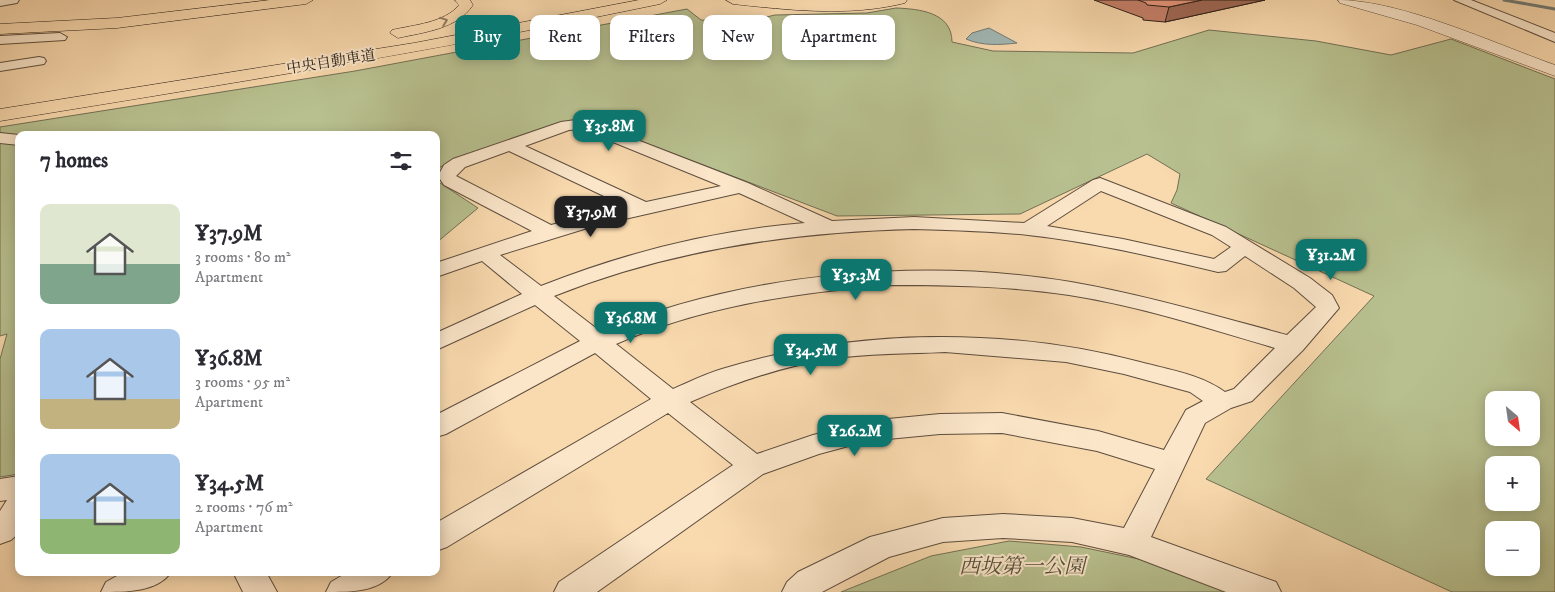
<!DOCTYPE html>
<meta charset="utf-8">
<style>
:root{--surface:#fff;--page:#f2f2f3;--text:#2b2b33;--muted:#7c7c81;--accent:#0f766e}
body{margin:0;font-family:"IM FELL DW Pica","Noto Serif JP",serif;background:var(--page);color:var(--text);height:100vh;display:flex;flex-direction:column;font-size:19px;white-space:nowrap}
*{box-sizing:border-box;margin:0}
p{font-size:16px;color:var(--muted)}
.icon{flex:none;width:28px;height:28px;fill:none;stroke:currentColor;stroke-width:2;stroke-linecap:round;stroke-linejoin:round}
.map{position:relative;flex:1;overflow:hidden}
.panel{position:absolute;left:15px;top:131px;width:425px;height:445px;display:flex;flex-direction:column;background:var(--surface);border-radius:10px;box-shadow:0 2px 12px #0003}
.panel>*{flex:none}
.hud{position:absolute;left:455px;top:15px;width:475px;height:45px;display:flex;gap:10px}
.needle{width:32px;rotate:151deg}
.tools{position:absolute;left:1485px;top:391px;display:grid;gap:10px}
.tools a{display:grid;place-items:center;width:55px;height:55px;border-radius:10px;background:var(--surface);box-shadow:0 2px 12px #0003;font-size:25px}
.price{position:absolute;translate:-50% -42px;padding:0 11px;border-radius:10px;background:var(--accent);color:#fff;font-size:16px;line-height:32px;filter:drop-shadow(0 1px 2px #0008)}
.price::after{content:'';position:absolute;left:50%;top:30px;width:15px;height:11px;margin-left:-8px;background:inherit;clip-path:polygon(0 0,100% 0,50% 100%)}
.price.current{background:#222;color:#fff}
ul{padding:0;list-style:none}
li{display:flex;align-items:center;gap:15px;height:125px;padding:0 25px}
li span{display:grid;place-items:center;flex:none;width:140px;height:100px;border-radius:10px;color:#555}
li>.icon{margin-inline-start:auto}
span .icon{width:60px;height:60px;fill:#fffc;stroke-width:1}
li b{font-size:21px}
h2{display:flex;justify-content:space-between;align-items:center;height:60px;padding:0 25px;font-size:21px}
.tag{padding:0 18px;border-radius:10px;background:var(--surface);box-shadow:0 2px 12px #0003;font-size:18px;line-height:45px}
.tag.current{background:var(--accent);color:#fff}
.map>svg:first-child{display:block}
.green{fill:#b8c08f;stroke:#727054;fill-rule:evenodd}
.water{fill:#a1b8b5;stroke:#727b76}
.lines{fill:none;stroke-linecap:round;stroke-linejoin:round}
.stream{stroke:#727b76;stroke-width:3}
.minor-casing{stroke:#5e4e3e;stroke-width:2}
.tertiary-casing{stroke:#5e4e3e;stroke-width:1}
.motorway-casing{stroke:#2b2018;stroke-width:1}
.minor{fill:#fbe6ca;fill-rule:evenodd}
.tertiary{fill:#fbe6ca;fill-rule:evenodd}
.motorway{fill:#f9d9ae;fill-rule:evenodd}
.wall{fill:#c5806a;stroke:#2b2018}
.shaded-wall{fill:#a06856;stroke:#2b2018}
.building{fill:#e5957b;stroke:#2b2018}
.oneway{stroke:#927c63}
.labels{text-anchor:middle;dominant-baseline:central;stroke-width:4;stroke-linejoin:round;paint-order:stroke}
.far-street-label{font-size:15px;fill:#2b2018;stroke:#fbe6ca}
.near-park-label{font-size:21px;font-style:italic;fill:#55503c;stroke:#fbe6ca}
</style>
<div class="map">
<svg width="1555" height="592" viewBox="0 0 1555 592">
<rect width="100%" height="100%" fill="#f9d9ae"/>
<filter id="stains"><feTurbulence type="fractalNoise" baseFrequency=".004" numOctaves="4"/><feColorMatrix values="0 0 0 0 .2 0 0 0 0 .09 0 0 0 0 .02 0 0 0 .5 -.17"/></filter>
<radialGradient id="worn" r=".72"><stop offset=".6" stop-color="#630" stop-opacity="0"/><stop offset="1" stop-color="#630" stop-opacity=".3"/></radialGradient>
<path class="green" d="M 896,8 C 919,9 952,12 952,42 L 993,51 L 1133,53 L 1209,30 L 1316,41 L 1391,55 L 1451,39 L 1555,79 L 1555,592 L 1452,592 L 1206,479 L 1374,296 L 1171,203 L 1177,190 L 1180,174 L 1147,154 L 1020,214 L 837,216 L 591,122 C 538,125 489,148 440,167 L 437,181 L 478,208 L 436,243 L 436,135 L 19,135 L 19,474 L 0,477 L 0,359 L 7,334 L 0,336 L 0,127 L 355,71 L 687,9 L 701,20 L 741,23 L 775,15 L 867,13 ZM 1494,400 L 1531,400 L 1531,438 L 1494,438 ZM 1494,465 L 1531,465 L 1531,502 L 1494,502 ZM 1494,530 L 1531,530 L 1531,568 L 1494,568 Z
M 1009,541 L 1081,547 L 1158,563 L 1225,592 L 841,592 L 931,556 Z"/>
<path class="water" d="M 989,28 L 1017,43 C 1000,45 982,46 966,39 L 972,33 Z"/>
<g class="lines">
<path class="stream" d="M 1504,0 L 1555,9"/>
<g class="minor-casing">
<path id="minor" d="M 0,0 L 19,0 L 17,3 L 0,6 Z
M 1454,0 L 1471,0 L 1555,33 L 1555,42 Z
M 60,33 L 67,37 L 65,40 L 0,44 L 0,36 Z
M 39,57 L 44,58 L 46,61 L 44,64 L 0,71 L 0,63 Z
M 583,119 L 748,183 L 832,221 L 914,217 L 1024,223 L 1093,180 L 1100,178 L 1226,227 L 1310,278 L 1332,295 L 1339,308 L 1303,350 L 1252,401 L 1231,408 L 1205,423 L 1151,537 L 1276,582 L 1281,592 L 1226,592 L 1129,555 L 1072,542 L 1003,538 L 943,542 L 889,557 L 822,592 L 782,592 L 787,582 L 798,572 L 870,537 L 943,518 L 1003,514 L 1072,518 L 1124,528 L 1155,469 L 1097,451 L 1002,433 L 940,434 L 867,441 L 819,454 L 763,474 L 597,592 L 554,592 L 559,582 L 733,465 L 668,413 L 447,547 L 436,551 L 436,523 L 651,399 L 595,353 L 446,434 L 436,437 L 436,415 L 580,341 L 535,305 L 436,350 L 436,333 L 522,294 L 482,261 L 436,277 L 436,263 L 532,231 L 444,185 L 438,176 L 444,165 L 453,159 L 561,122 ZM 581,129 L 721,186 L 646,202 L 525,146 L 569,130 ZM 509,151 L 625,206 L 551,225 L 456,176 L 465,167 ZM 1101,191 L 1212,235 L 1231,247 L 1214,259 L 1123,239 L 1047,226 ZM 739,193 L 805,223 C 716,230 624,253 541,286 L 500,255 L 594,226 ZM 914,229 C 952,230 990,231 1028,235 C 1092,242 1155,257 1218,272 L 1226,271 L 1245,256 L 1294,288 L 1316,307 L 1287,335 C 1216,316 1145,295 1071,282 C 920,257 743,273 601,332 L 554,296 C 669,250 791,232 914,229 ZM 888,285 C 949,285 1009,286 1069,295 C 1140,306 1207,328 1275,348 L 1234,389 L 1225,392 C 1200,374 1170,370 1140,362 C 1007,327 854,328 722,369 C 705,374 689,382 673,389 L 616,344 C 702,306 795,293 888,285 ZM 945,352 L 1066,362 L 1124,374 L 1190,392 L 1203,401 L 1186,410 L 1164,450 L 1098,431 L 1002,413 L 940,414 L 867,421 L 813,435 L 757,454 L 690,402 C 736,382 780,367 830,359 C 867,353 907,354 945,352 Z
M 0,133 L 19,135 L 19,145 L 0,143 Z
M 19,476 L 19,533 L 11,540 L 0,544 L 0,511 L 7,500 L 0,501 L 0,479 Z
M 124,572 L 171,572 C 158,592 126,592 101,592 L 106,582 Z
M 233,572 L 266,572 L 277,592 L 243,592 Z
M 348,572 L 393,572 C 380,592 351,592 326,592 L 331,582 Z"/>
</g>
<g class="tertiary-casing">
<path id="tertiary" d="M 1338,0 C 1401,0 1493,43 1555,65 L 1555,76 L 1417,25 L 1340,3 Z"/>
</g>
<g class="motorway-casing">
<path id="motorway" d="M 270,0 L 313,0 L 306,4 L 117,28 L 0,34 L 0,24 L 117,18 Z
M 455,0 L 470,0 L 473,5 C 457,29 425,32 398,38 L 390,33 L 392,30 C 413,25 445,23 459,5 Z
M 639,0 L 667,0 L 660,4 C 441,50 221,85 0,121 L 0,109 L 414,43 Z
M 726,0 L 907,0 L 905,3 C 849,17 789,10 733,4 Z"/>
</g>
<use href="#minor" class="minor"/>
<use href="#tertiary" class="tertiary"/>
<use href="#motorway" class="motorway"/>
</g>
<path class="wall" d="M 1094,0 L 1265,0 L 1165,22 L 1143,20 L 1143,18 Z"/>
<path class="shaded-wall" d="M 1202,0 L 1265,0 L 1165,22 L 1169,7 Z"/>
<path class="building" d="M 1138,0 L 1202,0 L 1169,7 L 1147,5 L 1146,3 Z"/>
<defs><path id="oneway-chevron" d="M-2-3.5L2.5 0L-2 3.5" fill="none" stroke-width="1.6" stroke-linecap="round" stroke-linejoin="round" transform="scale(1.25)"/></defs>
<use class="oneway" href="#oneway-chevron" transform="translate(444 21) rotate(-21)"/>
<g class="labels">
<g class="far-street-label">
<text transform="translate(331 62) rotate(-9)">中央自動車道</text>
</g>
<g class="near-park-label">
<text x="1022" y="567">西坂第一公園</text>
</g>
</g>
<rect width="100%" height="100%" filter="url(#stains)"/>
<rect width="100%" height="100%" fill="url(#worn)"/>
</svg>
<div class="tools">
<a><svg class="needle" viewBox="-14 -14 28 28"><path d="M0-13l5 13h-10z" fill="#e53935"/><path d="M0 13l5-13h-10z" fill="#7c7c81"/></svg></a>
<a>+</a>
<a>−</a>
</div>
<b class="price" style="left:609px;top:152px">¥35.8M</b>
<b class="price current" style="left:591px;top:238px">¥37.9M</b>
<b class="price" style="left:1331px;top:281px">¥31.2M</b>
<b class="price" style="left:856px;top:301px">¥35.3M</b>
<b class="price" style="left:631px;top:344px">¥36.8M</b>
<b class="price" style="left:811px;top:376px">¥34.5M</b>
<b class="price" style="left:855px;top:457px">¥26.2M</b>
<div class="hud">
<a class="tag current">Buy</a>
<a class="tag">Rent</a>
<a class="tag">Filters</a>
<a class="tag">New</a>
<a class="tag">Apartment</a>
</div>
<section class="panel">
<h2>7 homes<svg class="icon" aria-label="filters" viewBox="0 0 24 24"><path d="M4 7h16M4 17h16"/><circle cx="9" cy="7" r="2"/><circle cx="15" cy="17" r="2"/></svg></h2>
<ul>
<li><span style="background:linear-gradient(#dfe7d0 60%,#7fa58c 0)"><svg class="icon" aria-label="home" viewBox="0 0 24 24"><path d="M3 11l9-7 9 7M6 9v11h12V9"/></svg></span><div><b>¥37.9M</b><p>3 rooms · 80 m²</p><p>Apartment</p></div></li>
<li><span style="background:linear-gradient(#a9c7e8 70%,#c2b280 0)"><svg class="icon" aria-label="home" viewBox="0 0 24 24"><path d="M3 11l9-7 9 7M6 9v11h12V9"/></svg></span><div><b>¥36.8M</b><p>3 rooms · 95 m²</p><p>Apartment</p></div></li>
<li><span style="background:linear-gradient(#a9c7e8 65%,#8fb573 0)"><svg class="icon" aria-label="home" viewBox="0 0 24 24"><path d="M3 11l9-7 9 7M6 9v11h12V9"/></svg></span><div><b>¥34.5M</b><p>2 rooms · 76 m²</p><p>Apartment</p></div></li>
</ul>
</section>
</div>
